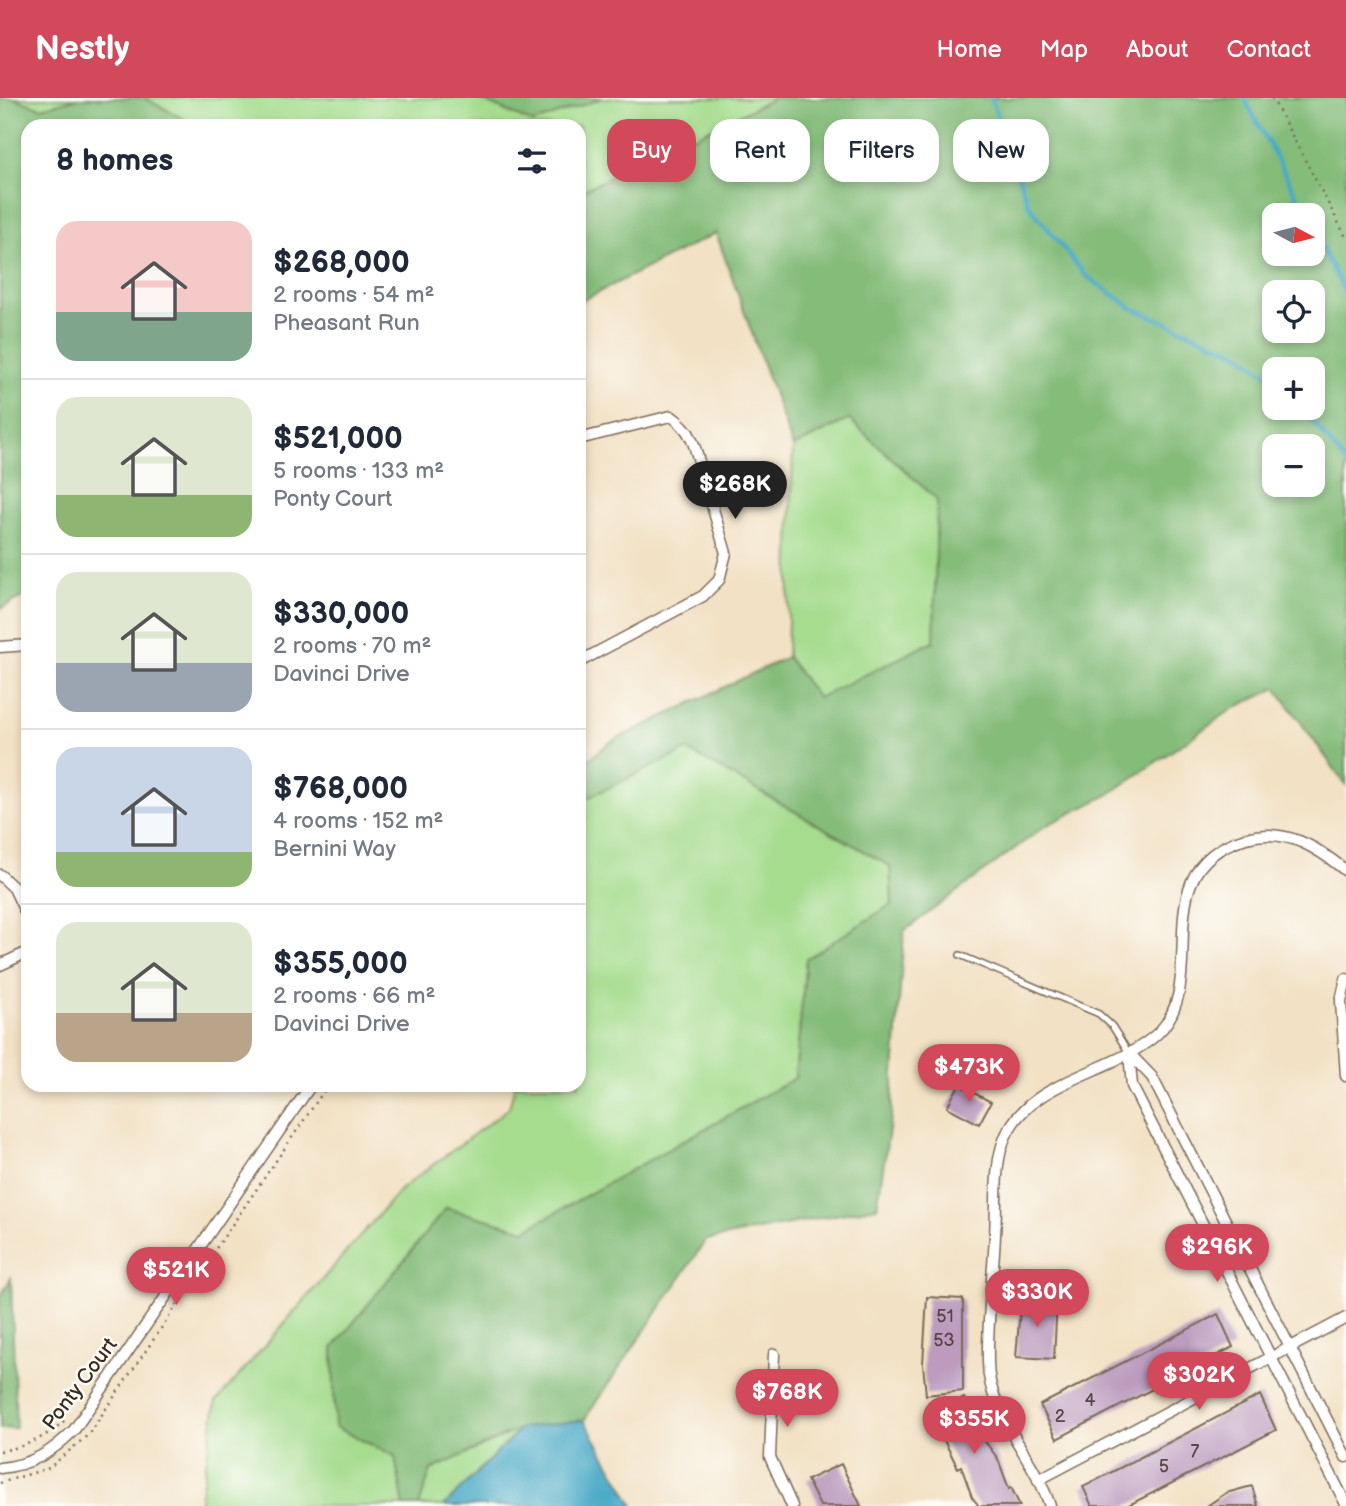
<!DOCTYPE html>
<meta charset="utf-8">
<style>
:root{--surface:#fff;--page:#f2f2f3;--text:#1f2937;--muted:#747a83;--line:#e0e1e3;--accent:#d1495b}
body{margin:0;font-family:"Balsamiq Sans",sans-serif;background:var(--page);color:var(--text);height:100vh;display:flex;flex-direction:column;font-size:26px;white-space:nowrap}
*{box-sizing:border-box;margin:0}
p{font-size:23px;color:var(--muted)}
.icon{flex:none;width:38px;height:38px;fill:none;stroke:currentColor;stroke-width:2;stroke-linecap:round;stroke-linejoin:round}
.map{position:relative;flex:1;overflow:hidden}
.sheet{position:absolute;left:21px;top:21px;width:565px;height:973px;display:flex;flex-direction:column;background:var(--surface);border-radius:21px;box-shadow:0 4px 10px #0003}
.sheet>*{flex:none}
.guide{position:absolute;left:607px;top:21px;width:634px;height:63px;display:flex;gap:14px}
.needle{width:46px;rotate:97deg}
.fabs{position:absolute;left:1262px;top:105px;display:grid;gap:14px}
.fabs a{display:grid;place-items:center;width:63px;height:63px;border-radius:14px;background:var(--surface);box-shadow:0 4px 10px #0003;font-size:35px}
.price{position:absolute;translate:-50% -60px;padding:0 16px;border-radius:24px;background:var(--accent);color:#fff;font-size:23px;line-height:46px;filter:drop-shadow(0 2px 4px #0008)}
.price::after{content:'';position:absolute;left:50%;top:42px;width:21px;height:16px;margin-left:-10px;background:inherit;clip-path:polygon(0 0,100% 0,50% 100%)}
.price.current{background:#222;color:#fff}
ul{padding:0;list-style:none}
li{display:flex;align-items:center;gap:21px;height:175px;padding:0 35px}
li+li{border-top:2px solid var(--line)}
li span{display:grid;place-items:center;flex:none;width:196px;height:140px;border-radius:21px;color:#555}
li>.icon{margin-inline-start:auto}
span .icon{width:84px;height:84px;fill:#fffc;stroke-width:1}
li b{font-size:30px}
h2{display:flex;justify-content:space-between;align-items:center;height:84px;padding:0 35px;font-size:30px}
.chip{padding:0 24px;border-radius:21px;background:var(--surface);box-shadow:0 4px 10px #0003;font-size:24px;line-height:63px}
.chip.current{background:var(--accent);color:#fff}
header{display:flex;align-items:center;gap:42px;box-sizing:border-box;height:98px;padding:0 35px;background:var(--accent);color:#fff}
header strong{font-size:33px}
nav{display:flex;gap:38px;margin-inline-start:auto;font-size:24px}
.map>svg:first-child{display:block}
.green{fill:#a5dc8e;stroke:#708356;stroke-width:2}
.forest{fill:#84bc79;stroke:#60734c;stroke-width:2;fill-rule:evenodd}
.water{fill:#46a9c6;stroke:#406a72;stroke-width:2}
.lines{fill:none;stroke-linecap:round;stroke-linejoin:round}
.stream{stroke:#46a9c6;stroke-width:4.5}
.building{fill:#bc9bbf}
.lane-casing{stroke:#7b6a58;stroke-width:8}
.street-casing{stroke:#7b6a58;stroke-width:13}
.path{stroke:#7b6a58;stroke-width:2.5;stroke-dasharray:2 5;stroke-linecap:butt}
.lane{stroke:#fff;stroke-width:5}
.street{stroke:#fff;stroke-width:10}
.labels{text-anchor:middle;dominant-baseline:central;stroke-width:5;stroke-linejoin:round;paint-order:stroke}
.number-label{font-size:18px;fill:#5b4646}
.street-label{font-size:21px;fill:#3b2a1e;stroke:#fdfcf7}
</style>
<header>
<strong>Nestly</strong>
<nav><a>Home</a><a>Map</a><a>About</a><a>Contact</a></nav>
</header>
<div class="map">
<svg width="1346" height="1408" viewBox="0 0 1346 1408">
<rect width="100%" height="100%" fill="#fdfcf7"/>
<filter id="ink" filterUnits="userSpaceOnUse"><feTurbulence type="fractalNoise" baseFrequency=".0143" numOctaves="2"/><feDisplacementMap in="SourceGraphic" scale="14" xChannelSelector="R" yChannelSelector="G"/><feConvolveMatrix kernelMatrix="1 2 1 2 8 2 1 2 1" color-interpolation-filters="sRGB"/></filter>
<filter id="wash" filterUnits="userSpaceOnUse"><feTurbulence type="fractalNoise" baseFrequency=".00686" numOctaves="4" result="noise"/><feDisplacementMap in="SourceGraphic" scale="28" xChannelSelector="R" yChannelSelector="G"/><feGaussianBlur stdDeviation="1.57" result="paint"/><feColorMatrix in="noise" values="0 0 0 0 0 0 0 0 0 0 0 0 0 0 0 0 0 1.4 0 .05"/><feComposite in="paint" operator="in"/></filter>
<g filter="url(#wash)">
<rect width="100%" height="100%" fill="#f2e1c4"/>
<path class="green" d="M 13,0 L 79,0 L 41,10 Z
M 144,0 L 477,0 L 533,25 L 602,0 L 775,0 L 579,94 L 579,28 L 197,28 Z
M 849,321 L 937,401 L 934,543 L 818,601 L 787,559 L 793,349 Z
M 687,651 L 890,768 L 892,806 L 806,861 L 795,980 L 525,1132 L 446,1110 L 333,1250 L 335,1329 L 395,1358 L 404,1408 L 199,1408 L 216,1304 L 401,1091 L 509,1010 L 515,987 L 579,987 L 579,704 Z
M 521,1330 L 444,1408 L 419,1408 L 430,1372 Z"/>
<path class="forest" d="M 0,0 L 13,0 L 41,10 L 79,0 L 144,0 L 197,28 L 28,28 L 28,496 L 0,511 Z
M 477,0 L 602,0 L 533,25 Z
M 775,0 L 1346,0 L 1346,687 L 1276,590 L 1234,610 L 1108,697 L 1045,728 L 904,833 L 891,1019 L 877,1109 L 706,1142 L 584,1322 L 521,1330 L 431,1372 L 419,1408 L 404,1408 L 395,1358 L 335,1329 L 333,1250 L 446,1110 L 525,1132 L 795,980 L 806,861 L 892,806 L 890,768 L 687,652 L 579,704 L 579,669 L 610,644 L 787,559 L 818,600 L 934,543 L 937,402 L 849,321 L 793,349 L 716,135 L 579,204 L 579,94 ZM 1274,117 L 1312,117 L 1312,156 L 1274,156 ZM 1274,194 L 1312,194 L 1312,233 L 1274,233 ZM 1274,271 L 1312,271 L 1312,310 L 1274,310 ZM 1274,348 L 1312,348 L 1312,387 L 1274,387 Z
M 11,1180 L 16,1330 L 0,1331 L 0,1199 Z"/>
<path class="water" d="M 584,1322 L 634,1408 L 444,1408 L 521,1330 Z"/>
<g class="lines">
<path class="stream" d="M 991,0 L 1028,106 L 1085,177 L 1132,210 L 1238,255 L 1274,282
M 1244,0 L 1307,117
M 1312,130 L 1346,197
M 1302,310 L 1346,365"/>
</g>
<g id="blocks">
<path class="building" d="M 959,987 L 991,1004 L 979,1026 L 947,1009 Z
M 927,1199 L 963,1201 L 963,1293 L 926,1297 L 923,1266 Z
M 1021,1199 L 1057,1203 L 1054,1261 L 1016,1259 Z
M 1218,1216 L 1233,1249 L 1057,1341 L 1040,1307 Z
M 1260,1297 L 1276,1332 L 1127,1408 L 1092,1408 L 1083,1389 Z
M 964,1300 L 984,1342 L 998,1361 L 1009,1391 L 1011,1389 L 1020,1408 L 979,1408 L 972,1399 L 961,1368 L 958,1370 L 931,1317 Z
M 841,1366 L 861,1408 L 820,1408 L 807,1382 Z
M 1252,1388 L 1258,1408 L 1207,1408 L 1226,1395 Z"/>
</g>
</g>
<g filter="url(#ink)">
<use href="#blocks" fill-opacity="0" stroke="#7b6a58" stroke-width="2"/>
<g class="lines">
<g class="lane-casing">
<path id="lane" d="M 960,857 L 1099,916 L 1112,928 L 1129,955"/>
</g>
<g class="street-casing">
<path id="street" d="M 579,341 L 671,318 C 684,327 690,335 695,350 L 726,455 L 719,482 L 703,498 L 579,564
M 0,549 L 28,547
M 0,777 L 14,790 L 28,820
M 0,867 L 28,854
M 1346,881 L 1341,903 L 1346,978
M 1129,955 L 1132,988 L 1346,1406
M 1129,955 L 1152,979 L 1346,1359
M 774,1256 L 770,1359 L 792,1408
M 0,1370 C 32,1367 52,1354 74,1332 L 311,987
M 1038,1382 L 1346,1220
M 1050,1408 C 1038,1371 1011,1340 997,1305 C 991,1292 988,1277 988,1264 C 987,1222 993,1179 995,1137 C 997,1108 994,1075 1002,1048 C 1022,981 1111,978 1157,936 C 1214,883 1140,771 1246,740 C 1285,729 1317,749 1346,773"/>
</g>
<path class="path" d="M 1272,0 L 1346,139
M 0,1353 C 26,1349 47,1339 66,1321
M 0,1385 L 49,1370 L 88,1337 L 328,987"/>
<use href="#lane" class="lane"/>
<use href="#street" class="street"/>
</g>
</g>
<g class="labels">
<g class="number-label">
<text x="945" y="1218">51</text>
<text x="944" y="1242">53</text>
<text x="1090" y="1302">4</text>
<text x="1060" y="1318">2</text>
<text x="1195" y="1353">7</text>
<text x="1164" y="1368">5</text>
</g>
<g class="street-label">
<text transform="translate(80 1286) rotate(-53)">Ponty Court</text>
</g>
</g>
</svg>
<div class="fabs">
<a><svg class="needle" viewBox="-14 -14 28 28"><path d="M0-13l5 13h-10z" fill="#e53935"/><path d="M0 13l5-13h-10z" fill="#747a83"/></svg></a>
<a><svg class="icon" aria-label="locate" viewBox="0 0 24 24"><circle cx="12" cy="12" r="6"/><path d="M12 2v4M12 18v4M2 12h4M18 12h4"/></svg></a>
<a>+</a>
<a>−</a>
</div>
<b class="price current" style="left:735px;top:423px">$268K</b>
<b class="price" style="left:969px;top:1006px">$473K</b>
<b class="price" style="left:1217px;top:1186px">$296K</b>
<b class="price" style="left:176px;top:1209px">$521K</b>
<b class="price" style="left:1037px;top:1231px">$330K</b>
<b class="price" style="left:1199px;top:1314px">$302K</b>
<b class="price" style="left:787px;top:1331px">$768K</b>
<b class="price" style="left:974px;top:1358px">$355K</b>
<div class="guide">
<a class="chip current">Buy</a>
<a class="chip">Rent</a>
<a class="chip">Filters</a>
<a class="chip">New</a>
</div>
<section class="sheet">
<h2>8 homes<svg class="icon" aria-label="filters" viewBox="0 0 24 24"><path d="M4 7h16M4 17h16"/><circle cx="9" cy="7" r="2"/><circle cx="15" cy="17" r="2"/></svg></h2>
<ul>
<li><span style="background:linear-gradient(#f6c9c9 65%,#7fa58c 0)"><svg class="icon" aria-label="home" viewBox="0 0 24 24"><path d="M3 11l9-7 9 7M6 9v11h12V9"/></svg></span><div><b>$268,000</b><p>2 rooms · 54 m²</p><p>Pheasant Run</p></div></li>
<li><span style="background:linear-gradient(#dfe7d0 70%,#8fb573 0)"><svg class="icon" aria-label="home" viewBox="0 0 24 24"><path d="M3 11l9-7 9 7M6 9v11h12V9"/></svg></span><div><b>$521,000</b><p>5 rooms · 133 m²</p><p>Ponty Court</p></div></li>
<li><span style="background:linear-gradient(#dfe7d0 65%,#9aa5b1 0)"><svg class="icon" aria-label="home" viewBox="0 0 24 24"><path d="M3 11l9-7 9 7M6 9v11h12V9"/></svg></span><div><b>$330,000</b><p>2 rooms · 70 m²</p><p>Davinci Drive</p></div></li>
<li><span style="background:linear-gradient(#c9d6e8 75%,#8fb573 0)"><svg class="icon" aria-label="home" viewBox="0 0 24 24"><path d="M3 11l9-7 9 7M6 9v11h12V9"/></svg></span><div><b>$768,000</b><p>4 rooms · 152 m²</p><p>Bernini Way</p></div></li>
<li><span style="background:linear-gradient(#dfe7d0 65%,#b9a48a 0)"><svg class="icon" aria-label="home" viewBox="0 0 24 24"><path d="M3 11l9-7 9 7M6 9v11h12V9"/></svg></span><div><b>$355,000</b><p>2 rooms · 66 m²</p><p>Davinci Drive</p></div></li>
</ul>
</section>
</div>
